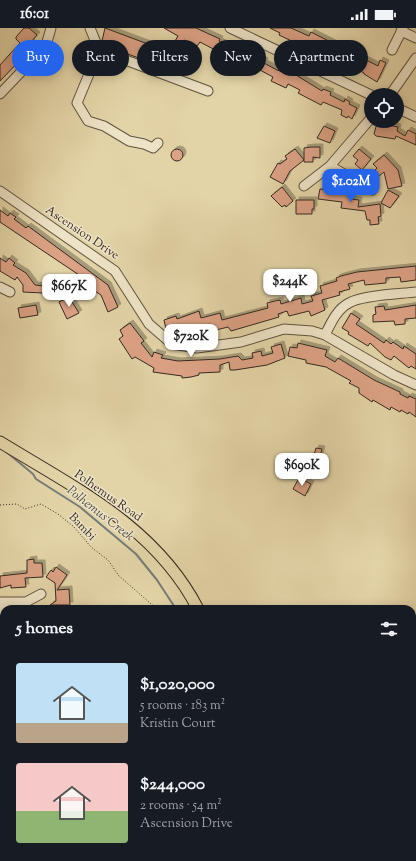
<!DOCTYPE html>
<meta charset="utf-8">
<style>
:root{--surface:#171b24;--page:#20242c;--text:#f1f3f6;--muted:#9ea1a6;--accent:#2563eb}
body{margin:0;font-family:"Sorts Mill Goudy",serif;background:var(--page);color:var(--text);height:100vh;display:flex;flex-direction:column;font-size:15px;white-space:nowrap}
*{box-sizing:border-box;margin:0}
p{font-size:13px;color:var(--muted)}
.icon{flex:none;width:22px;height:22px;fill:none;stroke:currentColor;stroke-width:2;stroke-linecap:round;stroke-linejoin:round}
.map{position:relative;flex:1;overflow:hidden}
.details{position:absolute;left:0px;top:577px;width:416px;height:256px;display:flex;flex-direction:column;background:var(--surface);border-radius:12px 12px 0 0;box-shadow:0 2px 10px #0003}
.details>*{flex:none}
.guide{position:absolute;left:12px;top:12px;width:392px;height:36px;display:flex;gap:8px}
.controls{position:absolute;left:364px;top:60px;display:grid;gap:8px}
.controls a{display:grid;place-items:center;width:40px;height:40px;border-radius:50%;background:var(--surface);box-shadow:0 2px 10px #0003;font-size:20px}
.price{position:absolute;translate:-50% -34px;padding:0 9px;border-radius:8px;background:#fff;color:#222;font-size:13px;line-height:26px;filter:drop-shadow(0 1px 2px #0008)}
.price::after{content:'';position:absolute;left:50%;top:24px;width:12px;height:9px;margin-left:-6px;background:inherit;clip-path:polygon(0 0,100% 0,50% 100%)}
.price.active{background:var(--accent);color:#fff}
ul{padding:0;list-style:none}
li{display:flex;align-items:center;gap:12px;height:100px;padding:0 16px}
li span{display:grid;place-items:center;flex:none;width:112px;height:80px;border-radius:4px;color:#555}
li>.icon{margin-inline-start:auto}
span .icon{width:48px;height:48px;fill:#fffc;stroke-width:1}
li b{font-size:17px}
h2{display:flex;justify-content:space-between;align-items:center;height:48px;padding:0 16px;font-size:17px}
.chip{padding:0 14px;border-radius:18px;background:var(--surface);box-shadow:0 2px 10px #0003;font-size:14px;line-height:36px}
.chip.active{background:var(--accent);color:#fff}
.status{display:flex;justify-content:space-between;align-items:center;height:28px;padding:0 20px;background:var(--surface);direction:ltr}
.status svg{height:11px;fill:currentColor}
.map>svg:first-child{display:block}
.lines{fill:none;stroke-linecap:round;stroke-linejoin:round}
.stream{stroke:#737d79;stroke-width:2}
.building{fill:#dca285;stroke:#352821;filter:url(#shadow)}
.minor-casing{stroke:#605342;stroke-width:11}
.major-casing{stroke:#352821;stroke-width:13}
.path{stroke:#352821;stroke-width:1;stroke-dasharray:1 2;stroke-linecap:butt}
.minor{stroke:#ede3c6;stroke-width:9}
.major{stroke:#e3d4a7;stroke-width:11}
.labels{text-anchor:middle;dominant-baseline:central;stroke-width:3;stroke-linejoin:round;paint-order:stroke}
.street-label{font-size:12px;fill:#352821;stroke:#ede3c6}
.water-label{font-size:13px;font-style:italic;fill:#4f4b46;stroke:#ede3c6}
</style>
<div class="status"><b>16:01</b><svg viewBox="0 0 49 12"><path d="M0 12V9h3v3zM5 12V6h3v6zM10 12V3h3v9zM15 12V0h3v12zM26 1h20v11H26zM47 4h2v5h-2z"/></svg></div>
<div class="map">
<svg width="416" height="833" viewBox="0 0 416 833">
<defs>
<filter id="shadow"><feDropShadow dx="3" dy="-3" stdDeviation="0" flood-color="#0004"/></filter>
</defs>
<rect width="100%" height="100%" fill="#e3d4a7"/>
<filter id="stains"><feTurbulence type="fractalNoise" baseFrequency=".005" numOctaves="4"/><feColorMatrix values="0 0 0 0 .2 0 0 0 0 .09 0 0 0 0 .02 0 0 0 .5 -.17"/></filter>
<radialGradient id="worn" r=".72"><stop offset=".6" stop-color="#630" stop-opacity="0"/><stop offset="1" stop-color="#630" stop-opacity=".3"/></radialGradient>
<g class="lines">
<path class="stream" d="M 4,422 L 33,446 L 36,451 L 80,479 L 136,526 L 157,552 L 176,581
M 198,829 L 200,833"/>
</g>
<path class="building" d="M 24,0 L 29,0 L 37,7 L 31,14 L 34,17 L 18,30 L 20,32 L 0,53 L 0,37 L 20,15 L 16,11 L 16,9 Z
M 105,0 L 172,25 L 166,40 L 103,17 L 102,13 Z
M 164,0 L 196,0 L 220,11 L 219,13 L 229,18 L 231,16 L 250,24 L 248,27 L 258,32 L 260,30 L 265,33 L 264,35 L 277,42 L 286,45 L 287,43 L 296,47 L 322,63 L 323,61 L 331,64 L 330,67 L 344,74 L 345,71 L 350,74 L 349,76 L 357,80 L 352,91 L 348,88 L 347,90 L 341,87 L 342,82 L 323,74 L 321,77 L 298,65 L 300,62 L 288,56 L 286,60 L 271,53 L 273,49 L 258,41 L 256,46 L 221,30 L 219,34 L 213,31 L 217,23 L 200,14 L 197,18 L 184,12 L 182,17 L 175,13 L 178,8 Z
M 270,0 L 291,0 L 309,8 L 311,4 L 378,38 L 380,32 L 386,35 L 377,54 L 364,46 L 364,45 L 351,38 L 350,41 L 344,38 L 345,35 L 323,25 L 322,27 L 316,24 L 317,22 L 303,16 L 302,18 L 279,7 L 280,5 Z
M 377,95 L 398,99 L 397,103 L 405,108 L 408,102 L 416,106 L 416,117 L 396,108 L 395,111 L 376,108 L 374,106 Z
M 324,98 L 335,103 L 330,115 L 317,110 Z
M 311,119 L 320,119 L 320,130 L 313,129 L 313,134 L 304,134 L 304,132 L 290,143 L 283,156 L 270,149 L 278,135 L 280,136 L 287,131 L 285,128 L 295,121 L 304,132 L 304,120 Z
M 359,121 L 371,131 L 362,142 L 355,136 L 358,132 L 353,128 Z
M171 127a6 6 0 1 1 12 0a6 6 0 1 1-12 0Z
M 384,127 L 398,142 L 402,158 L 388,161 L 384,144 L 379,148 L 375,142 L 377,140 L 373,136 Z
M 330,154 L 337,156 L 336,164 L 352,166 L 351,171 L 359,172 L 358,179 L 380,176 L 381,188 L 378,189 L 379,196 L 370,197 L 370,192 L 367,192 L 365,183 L 341,180 L 342,174 L 318,171 L 320,161 L 329,162 Z
M 282,159 L 293,173 L 286,179 L 285,177 L 282,179 L 271,168 Z
M 388,162 L 399,168 L 390,180 L 381,175 Z
M 296,172 L 314,172 L 314,181 L 312,181 L 312,186 L 296,186 Z
M 0,182 L 8,188 L 10,185 L 16,189 L 14,191 L 26,200 L 28,198 L 108,257 L 118,279 L 108,284 L 101,267 L 92,261 L 94,259 L 88,253 L 0,194 Z
M 0,230 L 6,234 L 9,230 L 15,235 L 13,237 L 26,245 L 35,257 L 44,258 L 43,265 L 23,264 L 23,257 L 17,249 L 15,252 L 0,243 Z
M 416,238 L 416,252 L 401,254 L 400,249 L 386,250 L 386,255 L 365,257 L 364,252 L 348,256 L 350,261 L 339,264 L 340,267 L 322,272 L 325,282 L 311,288 L 309,283 L 289,288 L 287,283 L 278,286 L 279,289 L 231,303 L 228,299 L 212,303 L 210,296 L 187,305 L 186,301 L 174,304 L 173,299 L 166,301 L 164,292 L 176,288 L 177,291 L 199,283 L 201,290 L 220,285 L 222,292 L 268,280 L 267,275 L 275,273 L 280,272 L 281,276 L 301,270 L 302,276 L 313,273 L 311,268 L 322,265 L 320,258 L 337,253 L 336,250 L 341,248 L 357,244 Z
M 69,269 L 79,285 L 67,291 L 59,274 Z
M 36,277 L 38,287 L 20,290 L 18,280 Z
M 416,277 L 416,290 L 405,291 L 405,296 L 395,297 L 394,293 L 373,294 L 373,287 L 376,286 L 375,279 L 384,278 L 385,282 Z
M 351,285 L 360,291 L 356,296 L 384,315 L 386,312 L 391,316 L 393,314 L 403,321 L 404,318 L 416,326 L 416,341 L 411,338 L 409,340 L 394,328 L 391,332 L 385,329 L 370,315 L 368,318 L 348,306 L 349,304 L 342,300 Z
M 130,295 L 144,313 L 141,315 L 152,329 L 154,324 L 163,327 L 161,330 L 178,333 L 220,331 L 238,328 L 242,332 L 253,330 L 252,325 L 261,323 L 262,328 L 273,325 L 271,319 L 281,316 L 285,330 L 267,337 L 235,342 L 230,342 L 229,334 L 220,337 L 220,344 L 199,345 L 199,347 L 191,349 L 182,350 L 182,348 L 153,344 L 154,340 L 135,329 L 132,331 L 119,311 L 123,308 L 120,302 Z
M 298,315 L 327,322 L 325,328 L 335,334 L 338,330 L 374,352 L 400,364 L 400,366 L 408,370 L 409,368 L 416,371 L 416,389 L 409,384 L 408,386 L 401,382 L 400,384 L 391,379 L 390,382 L 373,372 L 372,374 L 359,365 L 359,360 L 349,355 L 351,353 L 326,339 L 306,335 L 306,332 L 288,328 L 290,319 L 297,320 Z
M 316,420 L 322,421 L 316,443 L 310,441 Z
M 299,450 L 311,456 L 305,468 L 293,461 Z
M 34,531 L 34,535 L 42,535 L 43,549 L 25,550 L 26,559 L 11,560 L 11,557 L 0,560 L 0,548 L 27,545 L 27,532 Z
M 56,539 L 67,547 L 57,562 L 69,561 L 70,577 L 50,577 L 56,573 L 55,555 L 46,549 L 51,542 L 53,544 Z"/>
<g class="lines">
<g class="minor-casing">
<path id="minor" d="M 90,0 L 99,22 L 77,75 L 88,93 L 104,98 L 129,113 L 144,116 L 153,120 L 158,115
M 230,0 L 371,67
M 401,3 L 416,10
M 99,22 L 208,63
M 392,22 L 403,0
M 0,66 L 42,22 L 47,14 L 51,0
M 390,67 L 416,30
M 397,80 L 416,89
M 330,138 L 372,162
M 304,158 L 330,138 L 371,90
M 0,163 L 115,243 L 149,296 L 172,316 L 197,320 L 241,314 L 284,301 L 312,303 L 325,307 L 394,347 L 416,357
M 0,259 L 10,264
M 325,307 C 331,295 337,281 349,275 C 362,267 399,266 416,264
M 0,574 L 26,574 L 41,566
M 3,574 L 4,604
M 0,721 L 4,725
M 412,731 L 416,730
M 349,829 L 350,833
M 49,833 L 49,829"/>
</g>
<g class="major-casing">
<path id="major" d="M 0,414 C 75,460 156,499 198,581
M 245,829 L 246,833"/>
</g>
<path class="path" d="M 0,477 L 17,476 L 25,481 L 41,476 L 58,486 L 74,499 L 91,519 L 108,532 L 119,548 L 157,581"/>
<use href="#minor" class="minor"/>
<use href="#major" class="major"/>
</g>
<g class="labels">
<g class="street-label">
<text transform="translate(82 205) rotate(34)">Ascension Drive</text>
<text transform="translate(108 468) rotate(35)">Polhemus Road</text>
<text transform="translate(82 499) rotate(46)">Bambi</text>
</g>
<g class="water-label">
<text transform="translate(100 486) rotate(38)">Polhemus Creek</text>
</g>
</g>
<rect width="100%" height="100%" filter="url(#stains)"/>
<rect width="100%" height="100%" fill="url(#worn)"/>
</svg>
<div class="controls">
<a><svg class="icon" aria-label="locate" viewBox="0 0 24 24"><circle cx="12" cy="12" r="6"/><path d="M12 2v4M12 18v4M2 12h4M18 12h4"/></svg></a>
</div>
<b class="price active" style="left:351px;top:175px">$1.02M</b>
<b class="price" style="left:290px;top:275px">$244K</b>
<b class="price" style="left:69px;top:280px">$667K</b>
<b class="price" style="left:191px;top:330px">$720K</b>
<b class="price" style="left:302px;top:459px">$690K</b>
<div class="guide">
<a class="chip active">Buy</a>
<a class="chip">Rent</a>
<a class="chip">Filters</a>
<a class="chip">New</a>
<a class="chip">Apartment</a>
</div>
<section class="details">
<h2>5 homes<svg class="icon" aria-label="filters" viewBox="0 0 24 24"><path d="M4 7h16M4 17h16"/><circle cx="9" cy="7" r="2"/><circle cx="15" cy="17" r="2"/></svg></h2>
<ul>
<li><span style="background:linear-gradient(#bfe0f5 75%,#b9a48a 0)"><svg class="icon" aria-label="home" viewBox="0 0 24 24"><path d="M3 11l9-7 9 7M6 9v11h12V9"/></svg></span><div><b>$1,020,000</b><p>5 rooms · 183 m²</p><p>Kristin Court</p></div></li>
<li><span style="background:linear-gradient(#f6c9c9 60%,#8fb573 0)"><svg class="icon" aria-label="home" viewBox="0 0 24 24"><path d="M3 11l9-7 9 7M6 9v11h12V9"/></svg></span><div><b>$244,000</b><p>2 rooms · 54 m²</p><p>Ascension Drive</p></div></li>
</ul>
</section>
</div>
